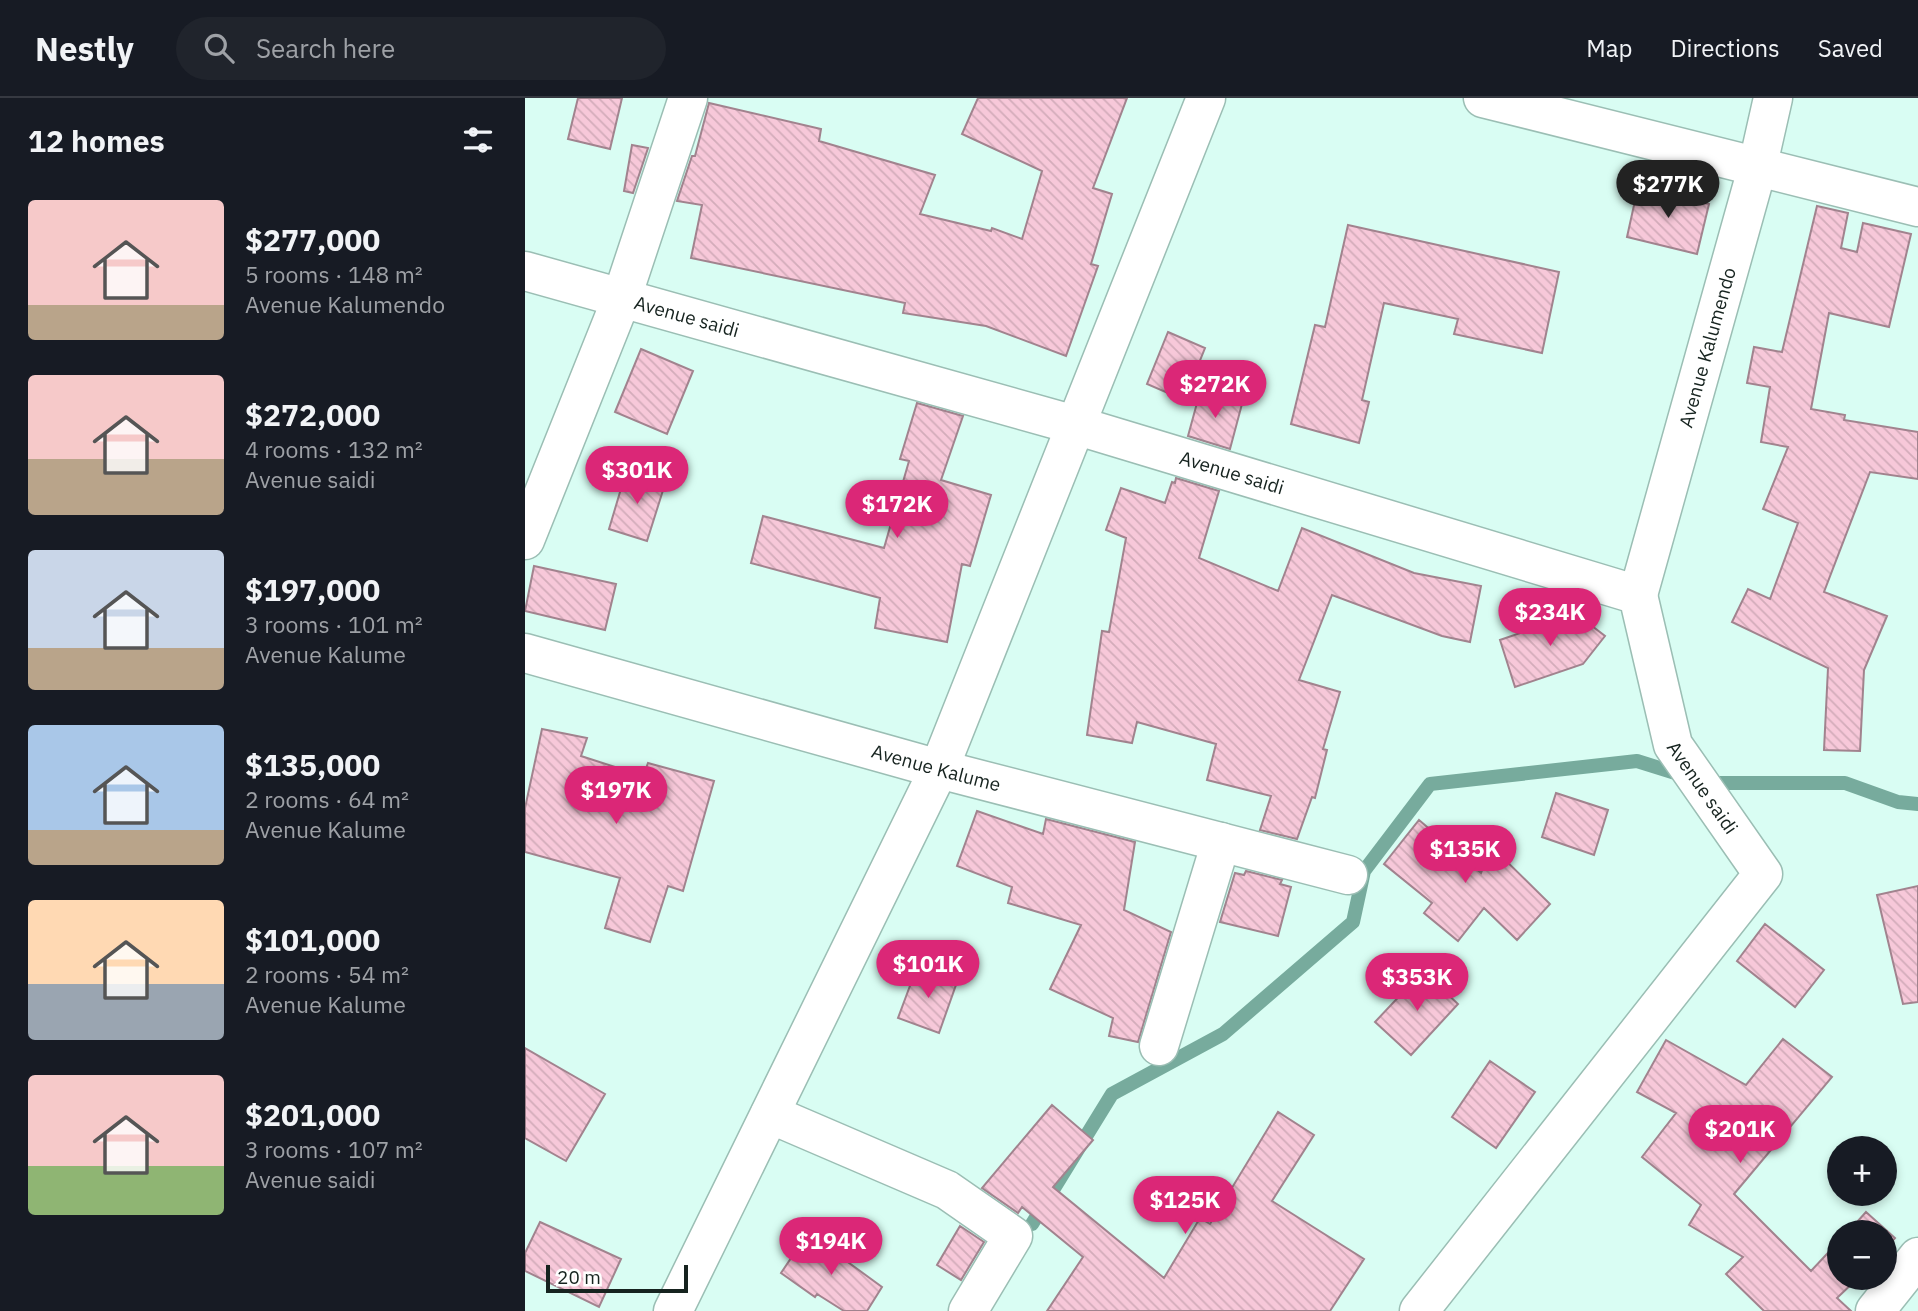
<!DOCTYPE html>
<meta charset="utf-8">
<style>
:root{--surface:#171b24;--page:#20242c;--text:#f1f3f6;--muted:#9ea1a6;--line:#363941;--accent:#db2777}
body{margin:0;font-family:"IBM Plex Sans",sans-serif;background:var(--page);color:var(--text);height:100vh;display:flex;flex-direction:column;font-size:26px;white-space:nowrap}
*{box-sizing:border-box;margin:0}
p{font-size:23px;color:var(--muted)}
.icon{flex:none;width:38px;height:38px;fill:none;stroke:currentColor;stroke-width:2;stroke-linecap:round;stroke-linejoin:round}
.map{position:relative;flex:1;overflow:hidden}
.drawer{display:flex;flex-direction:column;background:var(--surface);width:525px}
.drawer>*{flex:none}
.controls{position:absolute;left:1302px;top:1038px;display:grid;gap:14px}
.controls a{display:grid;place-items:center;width:70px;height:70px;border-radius:50%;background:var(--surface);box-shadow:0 4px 10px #0003;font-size:35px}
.scale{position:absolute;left:21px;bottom:18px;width:142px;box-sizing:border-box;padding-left:7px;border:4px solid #16231f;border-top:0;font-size:19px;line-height:24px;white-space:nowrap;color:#16231f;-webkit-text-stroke:5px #fff;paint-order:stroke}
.price{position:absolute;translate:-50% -60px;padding:0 16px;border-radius:24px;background:var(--accent);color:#fff;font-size:23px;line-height:46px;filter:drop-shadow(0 2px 4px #0008)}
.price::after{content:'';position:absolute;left:50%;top:42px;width:21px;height:16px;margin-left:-10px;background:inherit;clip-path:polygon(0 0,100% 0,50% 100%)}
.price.on{background:#222;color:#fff}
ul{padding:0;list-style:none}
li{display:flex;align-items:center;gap:21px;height:175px;padding:0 28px}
li span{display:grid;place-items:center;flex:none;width:196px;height:140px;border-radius:7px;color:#555}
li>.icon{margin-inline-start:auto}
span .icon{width:84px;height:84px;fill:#fffc;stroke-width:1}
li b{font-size:30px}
h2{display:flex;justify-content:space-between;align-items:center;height:84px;padding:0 28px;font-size:30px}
header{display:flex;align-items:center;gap:42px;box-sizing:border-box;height:98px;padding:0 35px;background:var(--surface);border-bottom:2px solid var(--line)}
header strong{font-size:33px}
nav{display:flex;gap:38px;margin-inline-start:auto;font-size:24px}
.search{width:490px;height:63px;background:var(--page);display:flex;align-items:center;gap:18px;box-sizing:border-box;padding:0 24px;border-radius:38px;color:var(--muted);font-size:26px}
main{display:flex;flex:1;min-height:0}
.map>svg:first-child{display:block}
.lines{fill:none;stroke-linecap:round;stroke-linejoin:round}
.stream{stroke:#77ab9d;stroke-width:14}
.building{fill:url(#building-back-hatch);stroke:#a1838e;stroke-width:2}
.minor-casing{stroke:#9bbeb4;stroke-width:41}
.minor{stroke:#fff;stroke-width:38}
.labels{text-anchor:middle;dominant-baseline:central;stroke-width:5;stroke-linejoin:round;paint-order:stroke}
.street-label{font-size:19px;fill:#16231f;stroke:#fff}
</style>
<header>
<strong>Nestly</strong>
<div class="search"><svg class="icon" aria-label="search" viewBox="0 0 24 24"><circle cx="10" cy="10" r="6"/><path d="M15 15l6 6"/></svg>Search here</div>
<nav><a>Map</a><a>Directions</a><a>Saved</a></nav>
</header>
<main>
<section class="drawer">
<h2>12 homes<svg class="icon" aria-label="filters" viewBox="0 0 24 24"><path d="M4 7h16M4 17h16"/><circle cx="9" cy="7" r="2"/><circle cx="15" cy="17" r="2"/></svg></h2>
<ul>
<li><span style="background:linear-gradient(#f6c9c9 75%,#b9a48a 0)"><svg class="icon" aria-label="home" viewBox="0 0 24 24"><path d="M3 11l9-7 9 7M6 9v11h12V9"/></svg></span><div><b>$277,000</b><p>5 rooms · 148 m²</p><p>Avenue Kalumendo</p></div></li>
<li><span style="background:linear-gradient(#f6c9c9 60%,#b9a48a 0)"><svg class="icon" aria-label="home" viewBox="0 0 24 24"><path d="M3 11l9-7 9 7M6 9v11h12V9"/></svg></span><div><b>$272,000</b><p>4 rooms · 132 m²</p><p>Avenue saidi</p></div></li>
<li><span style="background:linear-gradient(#c9d6e8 70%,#b9a48a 0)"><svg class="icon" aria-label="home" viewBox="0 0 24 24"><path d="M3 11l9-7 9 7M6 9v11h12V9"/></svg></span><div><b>$197,000</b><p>3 rooms · 101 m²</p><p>Avenue Kalume</p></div></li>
<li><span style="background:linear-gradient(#a9c7e8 75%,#b9a48a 0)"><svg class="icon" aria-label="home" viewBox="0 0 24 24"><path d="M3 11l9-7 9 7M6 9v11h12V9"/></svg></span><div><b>$135,000</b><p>2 rooms · 64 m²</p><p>Avenue Kalume</p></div></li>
<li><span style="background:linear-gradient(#ffd9b3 60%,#9aa5b1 0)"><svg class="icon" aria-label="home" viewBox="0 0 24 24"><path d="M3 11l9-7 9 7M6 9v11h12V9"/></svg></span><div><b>$101,000</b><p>2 rooms · 54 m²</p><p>Avenue Kalume</p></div></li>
<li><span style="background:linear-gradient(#f6c9c9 65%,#8fb573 0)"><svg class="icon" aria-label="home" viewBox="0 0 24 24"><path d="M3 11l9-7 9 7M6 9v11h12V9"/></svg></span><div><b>$201,000</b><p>3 rooms · 107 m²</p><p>Avenue saidi</p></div></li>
</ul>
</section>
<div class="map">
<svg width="1393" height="1213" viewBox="0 0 1393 1213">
<defs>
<pattern id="building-back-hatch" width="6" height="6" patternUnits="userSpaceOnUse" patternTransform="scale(1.75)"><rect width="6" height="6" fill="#f7c8d9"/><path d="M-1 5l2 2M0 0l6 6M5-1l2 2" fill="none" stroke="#d3acba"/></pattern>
</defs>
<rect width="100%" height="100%" fill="#d9fdf3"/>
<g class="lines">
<path class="stream" d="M 1182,685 L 1320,685 L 1373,704 L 1393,706
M 507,1126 L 587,996 L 698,936 L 828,824 L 839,773 L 905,686 L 1112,663 L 1160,678"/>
</g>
<path class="building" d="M 53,0 L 97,0 L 85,51 L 43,41 Z
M 453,0 L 602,0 L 568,90 L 587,96 L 566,166 L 573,168 L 541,258 L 461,228 L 378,215 L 380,205 L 166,160 L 177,107 L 152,103 L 167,58 L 170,58 L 184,5 L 296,31 L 294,43 L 410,77 L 395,116 L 466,133 L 467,130 L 497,141 L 517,73 L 437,36 Z
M 107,47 L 123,50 L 108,95 L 99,93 Z
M 1113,89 L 1184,106 L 1172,156 L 1102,139 Z
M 1292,108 L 1323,115 L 1316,150 L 1332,154 L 1338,125 L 1386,136 L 1364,229 L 1304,215 L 1286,311 L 1320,317 L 1319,322 L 1393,334 L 1393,381 L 1345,374 L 1299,494 L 1362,518 L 1339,572 L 1335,653 L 1299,652 L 1303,570 L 1207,524 L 1223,491 L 1245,501 L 1273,425 L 1238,411 L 1263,349 L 1236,344 L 1245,289 L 1222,285 L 1229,249 L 1257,254 Z
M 823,127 L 1034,174 L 1017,255 L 929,236 L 933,221 L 859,205 L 837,302 L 844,304 L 834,345 L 766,326 L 790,227 L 800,229 Z
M 643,234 L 680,250 L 659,302 L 622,286 Z
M 116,251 L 168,273 L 142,336 L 90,314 Z
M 675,294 L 717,306 L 705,351 L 663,338 Z
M 392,305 L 438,318 L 416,382 L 466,397 L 445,468 L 437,466 L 422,544 L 350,530 L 355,500 L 226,465 L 238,418 L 359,450 L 384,363 L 375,361 Z
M 101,374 L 140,386 L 122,443 L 84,431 Z
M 651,380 L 694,393 L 674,460 L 753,493 L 777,430 L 889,475 L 956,488 L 945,544 L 917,538 L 807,497 L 774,582 L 815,594 L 798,651 L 802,652 L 790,700 L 787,699 L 772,741 L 735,732 L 746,698 L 682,682 L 691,646 L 612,624 L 607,645 L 562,637 L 577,533 L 584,534 L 601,440 L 581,432 L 596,390 L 640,405 L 647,384 L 650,385 Z
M 9,468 L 91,486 L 80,532 L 0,513 Z
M 1041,508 L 1080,538 L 1058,566 L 990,589 L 975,542 L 1030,523 Z
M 17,631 L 62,640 L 56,658 L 118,678 L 123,665 L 189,683 L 158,793 L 143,788 L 125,844 L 80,830 L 95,780 L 0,754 L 0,710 Z
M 1031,695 L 1083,712 L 1069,757 L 1017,739 Z
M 452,713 L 518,736 L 521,721 L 610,744 L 599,812 L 646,834 L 613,944 L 584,938 L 588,920 L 525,891 L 556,827 L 483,805 L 487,789 L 432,768 Z
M 894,722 L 956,775 L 966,748 L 1025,806 L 992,842 L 959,810 L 933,843 L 899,815 L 907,805 L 859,766 Z
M 721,773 L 757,782 L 755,786 L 766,789 L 753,838 L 695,824 L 710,775 L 719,777 Z
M 1393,788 L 1393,904 L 1378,906 L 1352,797 Z
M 1240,826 L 1299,872 L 1270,909 L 1212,863 Z
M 392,869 L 432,884 L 414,935 L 373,920 Z
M 898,873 L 933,906 L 886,957 L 850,924 Z
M 1258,941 L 1307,979 L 1209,1096 L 1286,1173 L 1314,1143 L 1314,1180 L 1333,1180 L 1312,1200 L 1326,1213 L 1239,1213 L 1201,1176 L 1218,1159 L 1164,1127 L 1176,1107 L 1117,1059 L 1151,1015 L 1112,994 L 1141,942 L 1221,987 Z
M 0,950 L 80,996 L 41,1063 L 0,1040 Z
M 965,963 L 1010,994 L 971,1050 L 927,1019 Z
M 527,1007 L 568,1042 L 528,1089 L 639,1180 L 675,1120 L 685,1126 L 753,1014 L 789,1037 L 747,1103 L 839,1161 L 805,1213 L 522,1213 L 558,1159 L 497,1109 L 493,1115 L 457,1090 Z
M 1341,1114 L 1370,1140 L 1360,1151 L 1360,1134 L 1323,1134 Z
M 15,1124 L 96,1161 L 74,1209 L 0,1173 L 0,1155 Z
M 435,1128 L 459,1144 L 436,1182 L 412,1167 Z
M 283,1135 L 357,1189 L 342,1213 L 319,1213 L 292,1196 L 290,1199 L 256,1175 Z"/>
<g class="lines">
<g class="minor-casing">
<g id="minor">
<path d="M 958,0 L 1393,109"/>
<path id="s1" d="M 0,173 L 550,327 L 1113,497 L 1148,647 L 1238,776 L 894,1213"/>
<path d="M 0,442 L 96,202 L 163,0"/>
<path id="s2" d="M 1113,497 L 1232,71 L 1248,0"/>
<path id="s3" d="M 0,555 L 414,671 L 823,777"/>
<path d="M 634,948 L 696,744"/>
<path d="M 245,1016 L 422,1092 L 488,1138 L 443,1213"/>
<path d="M 148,1213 L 414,671 L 681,0"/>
<path d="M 1350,1213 L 1393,1159"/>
</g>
</g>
<use href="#minor" class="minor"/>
</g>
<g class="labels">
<g class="street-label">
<text stroke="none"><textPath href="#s1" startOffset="168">Avenue saidi</textPath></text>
<text stroke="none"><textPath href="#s2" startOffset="257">Avenue Kalumendo</textPath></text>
<text stroke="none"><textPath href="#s1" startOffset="735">Avenue saidi</textPath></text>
<text stroke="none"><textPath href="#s3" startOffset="427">Avenue Kalume</textPath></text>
<text stroke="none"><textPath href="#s1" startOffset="1365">Avenue saidi</textPath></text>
</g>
</g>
</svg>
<div class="controls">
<a>+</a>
<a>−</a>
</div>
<div class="scale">20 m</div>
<b class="price on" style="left:1143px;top:122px">$277K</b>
<b class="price" style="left:690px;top:322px">$272K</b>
<b class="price" style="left:112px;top:408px">$301K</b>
<b class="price" style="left:372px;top:442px">$172K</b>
<b class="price" style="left:1025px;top:550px">$234K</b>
<b class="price" style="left:91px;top:728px">$197K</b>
<b class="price" style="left:940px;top:787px">$135K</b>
<b class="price" style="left:403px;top:902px">$101K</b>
<b class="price" style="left:892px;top:915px">$353K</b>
<b class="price" style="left:1215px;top:1067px">$201K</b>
<b class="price" style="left:660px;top:1138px">$125K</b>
<b class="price" style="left:306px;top:1179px">$194K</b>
</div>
</main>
